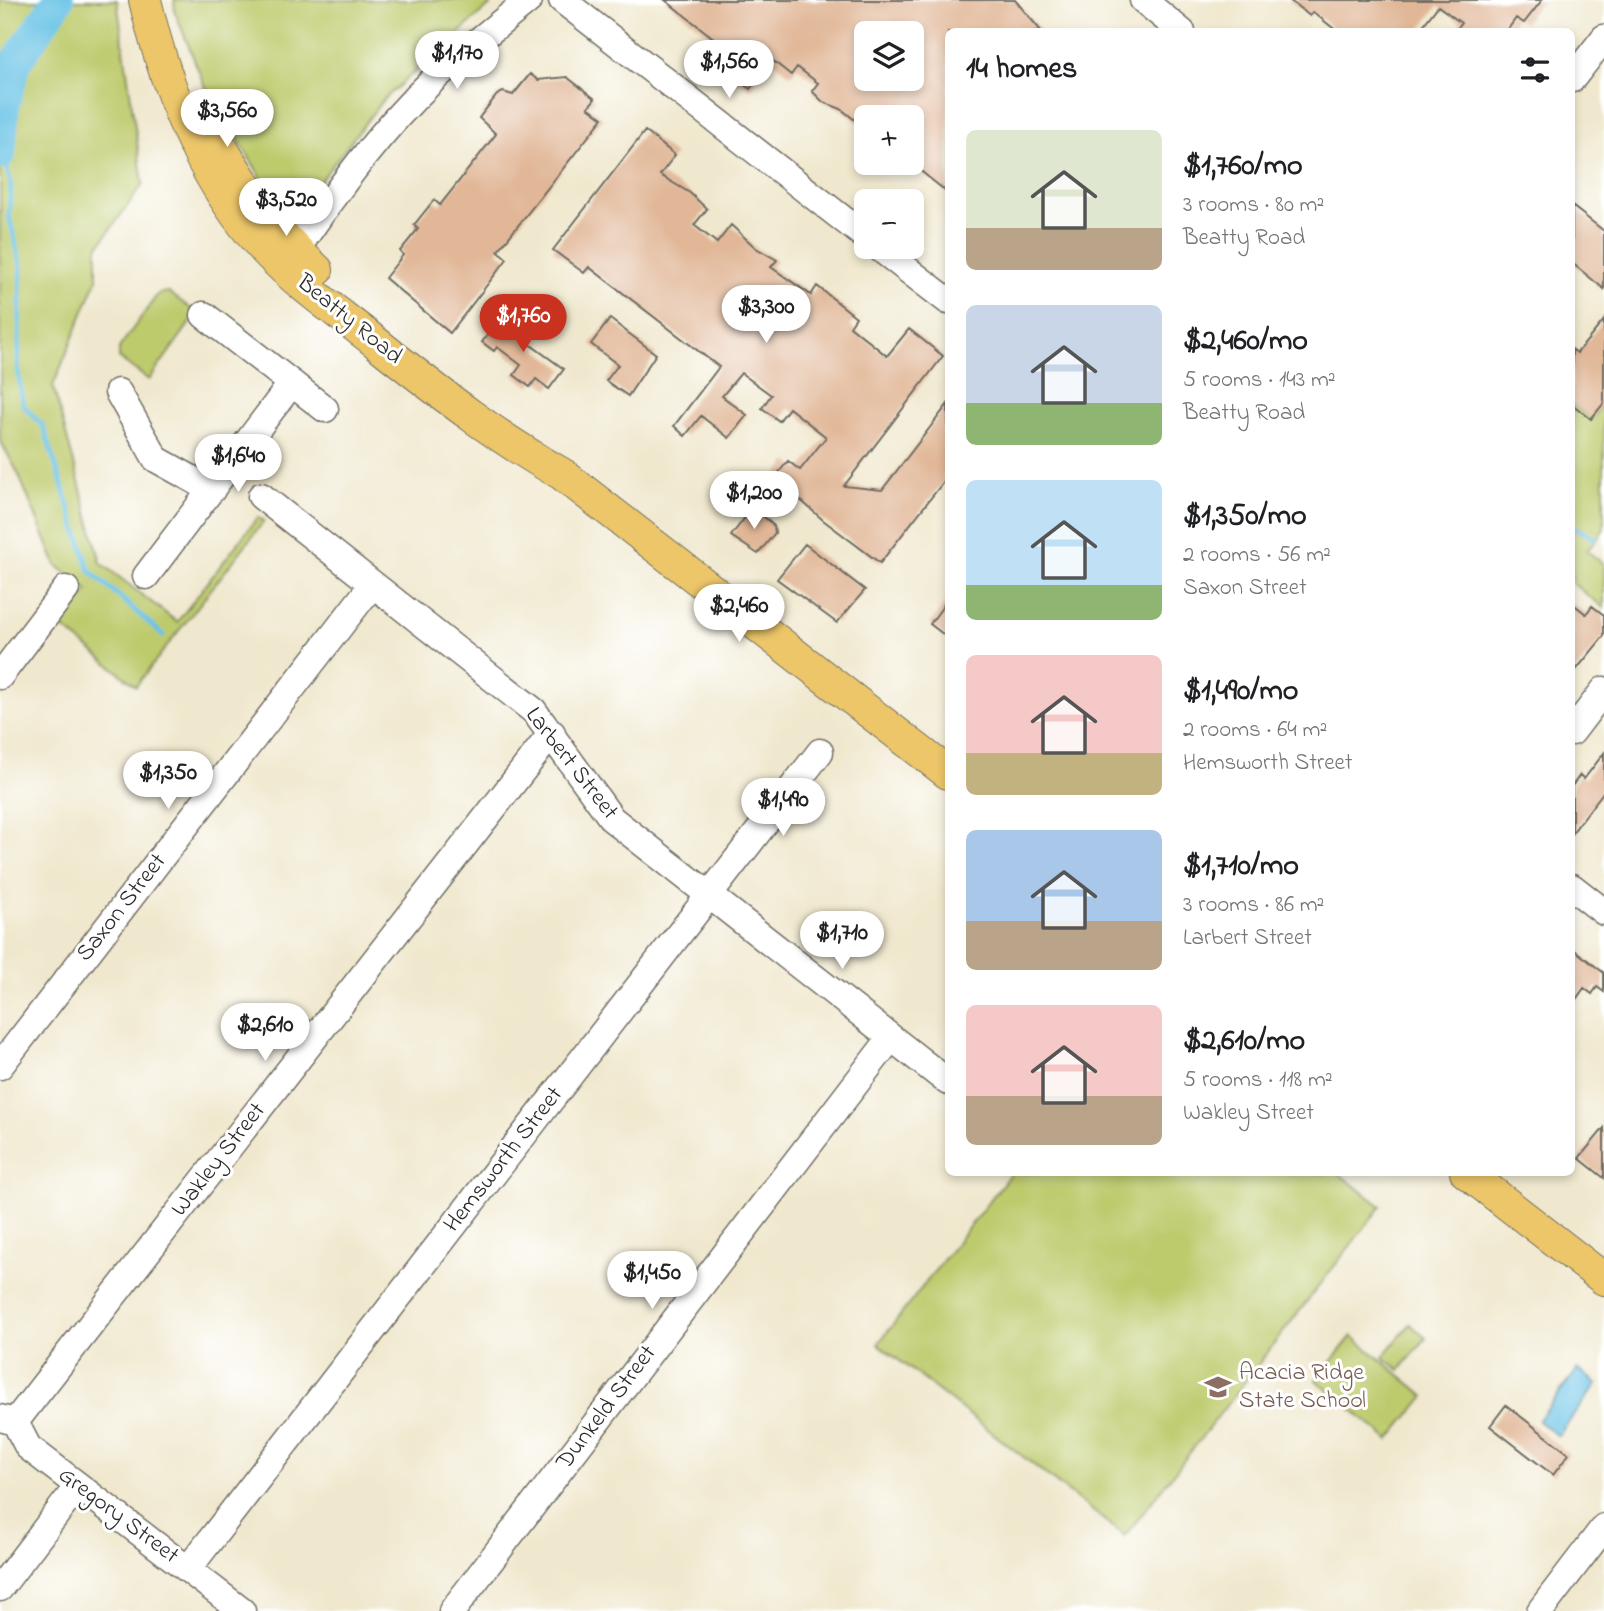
<!DOCTYPE html>
<meta charset="utf-8">
<style>
:root{--surface:#fff;--page:#f2f2f2;--text:#202124;--muted:#757577;--accent:#c8321e}
body{margin:0;font-family:"Indie Flower",sans-serif;background:var(--page);color:var(--text);height:100vh;display:flex;flex-direction:column;font-size:26px;white-space:nowrap}
*{box-sizing:border-box;margin:0}
p{font-size:23px;color:var(--muted)}
.icon{flex:none;width:38px;height:38px;fill:none;stroke:currentColor;stroke-width:2;stroke-linecap:round;stroke-linejoin:round}
.map{position:relative;flex:1;overflow:hidden}
.drawer{position:absolute;left:945px;top:28px;width:630px;height:1148px;display:flex;flex-direction:column;background:var(--surface);border-radius:10px;box-shadow:0 4px 10px #0003}
.drawer>*{flex:none}
.buttons{position:absolute;left:854px;top:21px;display:grid;gap:14px}
.buttons a{display:grid;place-items:center;width:70px;height:70px;border-radius:10px;background:var(--surface);box-shadow:0 4px 10px #0003;font-size:35px}
.price{position:absolute;translate:-50% -60px;padding:0 16px;border-radius:24px;background:#fff;color:#222;font-size:23px;line-height:46px;filter:drop-shadow(0 2px 4px #0008)}
.price::after{content:'';position:absolute;left:50%;top:42px;width:21px;height:16px;margin-left:-10px;background:inherit;clip-path:polygon(0 0,100% 0,50% 100%)}
.price.current{background:var(--accent);color:#fff}
ul{padding:0;list-style:none}
li{display:flex;align-items:center;gap:21px;height:175px;padding:0 21px}
li span{display:grid;place-items:center;flex:none;width:196px;height:140px;border-radius:10px;color:#555}
li>.icon{margin-inline-start:auto}
span .icon{width:84px;height:84px;fill:#fffc;stroke-width:1}
li b{font-size:30px}
h2{display:flex;justify-content:space-between;align-items:center;height:84px;padding:0 21px;font-size:30px}
.map>svg:first-child{display:block}
.green{fill:#becb6d;stroke:#747b4c;stroke-width:2}
.water{fill:#68c2e6;stroke:#4a7688;stroke-width:2}
.lines{fill:none;stroke-linecap:round;stroke-linejoin:round}
.stream{stroke:#68c2e6;stroke-width:5}
.river{stroke:#68c2e6;stroke-width:32}
.building{fill:#e1b797;fill-rule:evenodd}
.minor-casing{stroke:#706d64;stroke-width:29}
.major-casing{stroke:#706d64;stroke-width:34}
.minor{stroke:#fff;stroke-width:26}
.major{stroke:#ecc669;stroke-width:32}
.labels{text-anchor:middle;dominant-baseline:central;stroke-width:6;stroke-linejoin:round;paint-order:stroke}
.street-label{font-size:24px;fill:#2b2b2b;stroke:#fff}
.education-label{font-size:24px;fill:#785e54;stroke:#fff;text-anchor:start}
</style>
<div class="map">
<svg width="1604" height="1611" viewBox="0 0 1604 1611">
<rect width="100%" height="100%" fill="#fff"/>
<filter id="ink" filterUnits="userSpaceOnUse"><feTurbulence type="fractalNoise" baseFrequency=".0143" numOctaves="2"/><feDisplacementMap in="SourceGraphic" scale="14" xChannelSelector="R" yChannelSelector="G"/><feConvolveMatrix kernelMatrix="1 2 1 2 8 2 1 2 1" color-interpolation-filters="sRGB"/></filter>
<filter id="wash" filterUnits="userSpaceOnUse"><feTurbulence type="fractalNoise" baseFrequency=".00686" numOctaves="4" result="noise"/><feDisplacementMap in="SourceGraphic" scale="28" xChannelSelector="R" yChannelSelector="G"/><feGaussianBlur stdDeviation="1.57" result="paint"/><feColorMatrix in="noise" values="0 0 0 0 0 0 0 0 0 0 0 0 0 0 0 0 0 1.4 0 .05"/><feComposite in="paint" operator="in"/></filter>
<g filter="url(#wash)">
<rect width="100%" height="100%" fill="#f0e8ce"/>
<path class="green" d="M 0,0 L 117,0 L 143,184 L 97,248 L 97,279 L 53,386 L 101,563 L 177,622 L 258,517 L 264,521 L 136,686 L 61,626 L 88,590 L 56,565 L 18,473 L 0,440 Z
M 174,0 L 496,0 L 383,100 L 317,185 C 298,198 287,198 267,187 L 204,84 L 175,12 Z
M 168,292 L 197,313 L 149,380 L 119,358 L 119,348 L 158,294 Z
M 1604,403 L 1604,529 L 1587,551 L 1604,564 L 1604,608 L 1572,583 L 1572,404 L 1591,419 Z
M 1011,1173 L 1338,1173 L 1381,1206 L 1125,1536 L 878,1344 Z
M 1410,1324 L 1426,1338 L 1400,1370 L 1383,1357 Z
M 1352,1336 L 1425,1396 L 1389,1440 L 1316,1380 Z"/>
<path class="water" d="M 1578,1369 L 1597,1384 L 1558,1436 L 1538,1421 Z"/>
<g class="lines">
<path class="stream" d="M 1,148 L 11,183 L 9,216 L 21,265 L 18,370 L 23,405 L 43,426 L 90,571 L 163,635
M 1572,526 L 1596,539"/>
<path class="river" d="M 0,153 L 4,103 L 16,62 L 58,0"/>
</g>
<g id="blocks">
<path class="building" d="M 665,0 L 1015,0 L 1042,32 L 948,32 L 948,193 L 912,164 L 912,117 L 866,117 L 866,129 L 841,109 L 823,102 L 812,91 L 818,83 L 797,67 L 791,75 L 772,60 L 750,89 L 734,78 L 730,51 ZM 866,33 L 912,33 L 912,79 L 866,79 Z
M 1289,0 L 1542,0 L 1524,23 L 1516,18 L 1506,32 L 1455,32 L 1461,23 L 1438,6 L 1418,32 L 1338,32 L 1313,12 L 1310,16 Z
M 530,74 L 538,80 L 567,77 L 595,99 L 588,107 L 603,118 L 498,251 L 507,259 L 450,333 L 385,278 L 403,255 L 400,251 L 418,229 L 414,225 L 434,200 L 440,205 L 496,134 L 479,118 L 497,95 L 503,92 L 513,95 Z
M 645,131 L 675,155 L 660,175 L 690,193 L 707,209 L 694,225 L 717,243 L 731,225 L 756,248 L 777,260 L 771,267 L 811,295 L 817,286 L 856,317 L 850,326 L 887,356 L 909,329 L 943,356 L 844,486 L 882,490 L 948,404 L 948,476 L 880,563 L 823,520 L 796,496 L 798,492 L 776,476 L 788,461 L 800,470 L 826,437 L 789,408 L 779,421 L 762,408 L 771,395 L 741,373 L 722,396 L 747,415 L 729,438 L 701,416 L 685,436 L 674,426 L 719,367 L 589,267 L 584,273 L 553,250 Z
M 1572,206 L 1604,231 L 1604,289 L 1572,263 Z
M 503,315 L 521,329 L 517,335 L 564,369 L 549,389 L 536,379 L 530,387 L 514,375 L 521,365 L 497,347 L 494,351 L 482,342 Z
M 610,319 L 656,354 L 628,396 L 606,381 L 618,365 L 591,344 Z
M 1604,320 L 1604,403 L 1591,419 L 1572,404 L 1572,349 L 1577,353 Z
M 742,481 L 755,491 L 745,504 L 732,494 Z
M 753,507 L 774,526 L 775,533 L 758,554 L 731,536 Z
M 805,544 L 865,590 L 837,623 L 777,579 Z
M 948,599 L 948,638 L 930,624 Z
M 1572,603 L 1586,614 L 1592,606 L 1604,615 L 1604,636 L 1572,675 Z
M 1604,753 L 1604,791 L 1572,833 L 1572,786 L 1580,775 L 1584,779 Z
M 1572,948 L 1604,973 L 1604,992 L 1597,987 L 1592,994 L 1584,988 L 1572,1005 Z
M 1604,1128 L 1604,1178 L 1579,1158 Z
M 1506,1405 L 1569,1454 L 1553,1475 L 1490,1426 Z"/>
</g>
</g>
<g filter="url(#ink)">
<use href="#blocks" fill-opacity="0" stroke="#706d64" stroke-width="2"/>
<g class="lines">
<g class="minor-casing">
<path id="minor" d="M 562,0 L 866,237
M 1143,0 L 1182,32
M 1572,79 L 1604,38
M 257,201 C 285,217 295,217 326,208
M 878,247 L 948,301
M 286,266 C 328,201 375,136 431,82 C 461,53 496,27 529,0
M 204,315 L 325,409
M 118,392 L 156,459 L 212,490
M 261,496 L 534,711 L 612,819 L 948,1082
M 146,576 L 292,383
M 0,676 L 66,589
M 1572,732 L 1604,690
M 1572,887 L 1604,912
M 0,1066 L 372,585
M 0,1418 L 15,1422 L 28,1447 L 242,1611
M 15,1422 L 552,733
M 188,1569 L 820,752
M 0,1588 L 78,1486
M 452,1611 L 890,1039
M 1540,1611 L 1604,1527"/>
</g>
<g class="major-casing">
<path id="major" d="M 145,0 C 166,90 202,182 266,251 C 301,288 345,317 384,349 C 441,394 499,439 562,474 L 948,773
M 208,125 C 238,177 271,229 317,270
M 1466,1172 L 1604,1279"/>
</g>
<use href="#minor" class="minor"/>
<use href="#major" class="major"/>
</g>
</g>
<defs>
<g id="school-bare" transform="scale(2.1)"><path d="M0-5L7-2L0 1L-7-2ZM-4 1L0 2.5L4 1V4Q0 6-4 4Z" fill="#8d6e63" stroke="#fff" stroke-width="2.5" paint-order="stroke"/></g>
</defs>
<g fill-rule="evenodd">
<use href="#school-bare" x="1218" y="1387"/>
</g>
<g class="labels">
<g class="street-label">
<text transform="translate(349 320) rotate(39)">Beatty Road</text>
<text transform="translate(571 764) rotate(52)">Larbert Street</text>
<text transform="translate(122 908) rotate(-52)">Saxon Street</text>
<text transform="translate(219 1160) rotate(-52)">Wakley Street</text>
<text transform="translate(504 1160) rotate(-52)">Hemsworth Street</text>
<text transform="translate(607 1408) rotate(-53)">Dunkeld Street</text>
<text transform="translate(118 1516) rotate(37)">Gregory Street</text>
</g>
<g class="education-label">
<text x="1239" y="1373">Acacia Ridge<tspan x="1239" dy="28">State School</tspan></text>
</g>
</g>
</svg>
<div class="buttons">
<a><svg class="icon" aria-label="layers" viewBox="0 0 24 24"><path d="M12 4l9 5-9 5-9-5zM3 14l9 5 9-5"/></svg></a>
<a>+</a>
<a>−</a>
</div>
<b class="price" style="left:457px;top:91px">$1,170</b>
<b class="price" style="left:729px;top:100px">$1,560</b>
<b class="price" style="left:227px;top:149px">$3,560</b>
<b class="price" style="left:286px;top:238px">$3,520</b>
<b class="price" style="left:766px;top:345px">$3,300</b>
<b class="price current" style="left:523px;top:354px">$1,760</b>
<b class="price" style="left:238px;top:494px">$1,640</b>
<b class="price" style="left:754px;top:531px">$1,200</b>
<b class="price" style="left:739px;top:644px">$2,460</b>
<b class="price" style="left:168px;top:811px">$1,350</b>
<b class="price" style="left:783px;top:838px">$1,490</b>
<b class="price" style="left:842px;top:971px">$1,710</b>
<b class="price" style="left:265px;top:1063px">$2,610</b>
<b class="price" style="left:652px;top:1311px">$1,450</b>
<section class="drawer">
<h2>14 homes<svg class="icon" aria-label="filters" viewBox="0 0 24 24"><path d="M4 7h16M4 17h16"/><circle cx="9" cy="7" r="2"/><circle cx="15" cy="17" r="2"/></svg></h2>
<ul>
<li><span style="background:linear-gradient(#dfe7d0 70%,#b9a48a 0)"><svg class="icon" aria-label="home" viewBox="0 0 24 24"><path d="M3 11l9-7 9 7M6 9v11h12V9"/></svg></span><div><b>$1,760/mo</b><p>3 rooms · 80 m²</p><p>Beatty Road</p></div></li>
<li><span style="background:linear-gradient(#c9d6e8 70%,#8fb573 0)"><svg class="icon" aria-label="home" viewBox="0 0 24 24"><path d="M3 11l9-7 9 7M6 9v11h12V9"/></svg></span><div><b>$2,460/mo</b><p>5 rooms · 143 m²</p><p>Beatty Road</p></div></li>
<li><span style="background:linear-gradient(#bfe0f5 75%,#8fb573 0)"><svg class="icon" aria-label="home" viewBox="0 0 24 24"><path d="M3 11l9-7 9 7M6 9v11h12V9"/></svg></span><div><b>$1,350/mo</b><p>2 rooms · 56 m²</p><p>Saxon Street</p></div></li>
<li><span style="background:linear-gradient(#f6c9c9 70%,#c2b280 0)"><svg class="icon" aria-label="home" viewBox="0 0 24 24"><path d="M3 11l9-7 9 7M6 9v11h12V9"/></svg></span><div><b>$1,490/mo</b><p>2 rooms · 64 m²</p><p>Hemsworth Street</p></div></li>
<li><span style="background:linear-gradient(#a9c7e8 65%,#b9a48a 0)"><svg class="icon" aria-label="home" viewBox="0 0 24 24"><path d="M3 11l9-7 9 7M6 9v11h12V9"/></svg></span><div><b>$1,710/mo</b><p>3 rooms · 86 m²</p><p>Larbert Street</p></div></li>
<li><span style="background:linear-gradient(#f6c9c9 65%,#b9a48a 0)"><svg class="icon" aria-label="home" viewBox="0 0 24 24"><path d="M3 11l9-7 9 7M6 9v11h12V9"/></svg></span><div><b>$2,610/mo</b><p>5 rooms · 118 m²</p><p>Wakley Street</p></div></li>
</ul>
</section>
</div>
